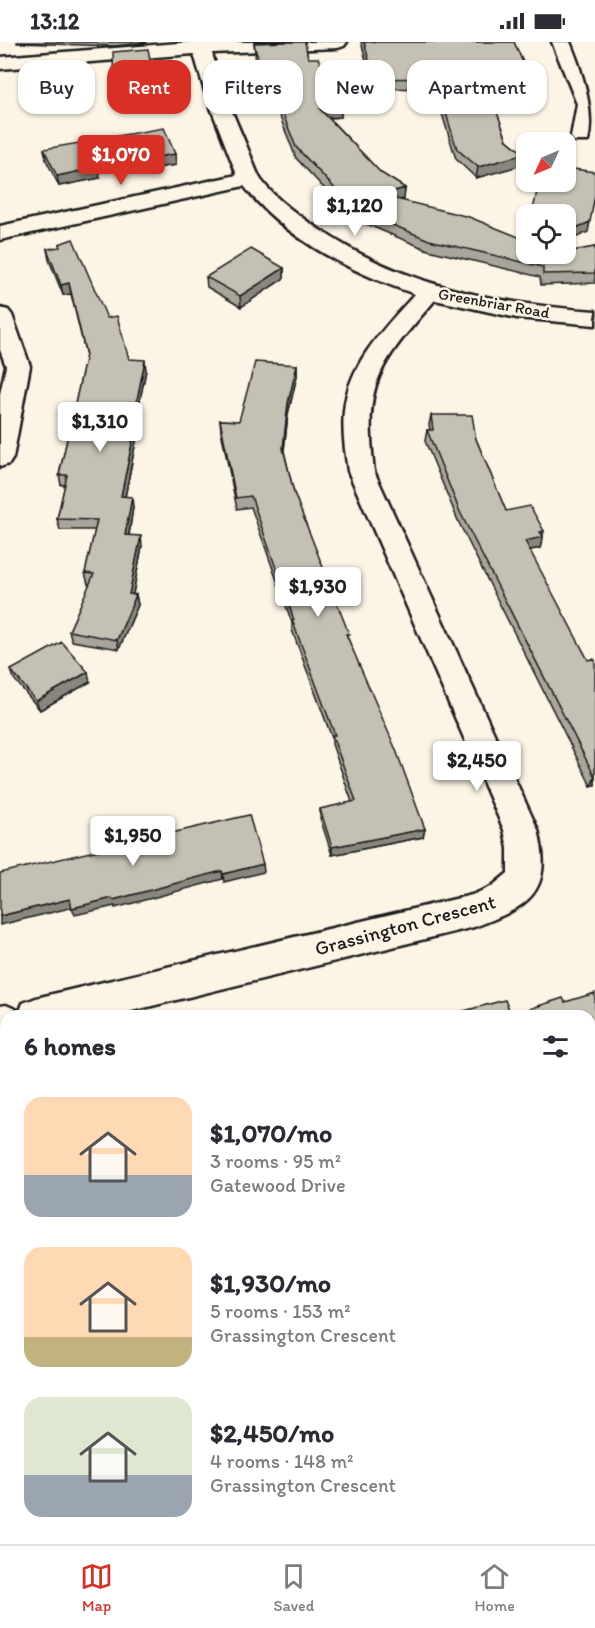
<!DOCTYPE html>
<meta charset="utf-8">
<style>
:root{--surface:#fff;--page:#f2f2f3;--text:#2b2b33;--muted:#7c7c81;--line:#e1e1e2;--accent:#d93025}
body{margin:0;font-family:Itim,sans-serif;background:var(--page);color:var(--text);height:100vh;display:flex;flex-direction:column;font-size:22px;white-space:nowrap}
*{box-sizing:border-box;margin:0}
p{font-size:20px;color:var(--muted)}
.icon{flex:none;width:33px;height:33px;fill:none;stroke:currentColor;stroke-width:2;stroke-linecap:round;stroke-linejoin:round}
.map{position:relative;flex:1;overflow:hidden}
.sheet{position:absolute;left:0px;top:968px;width:596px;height:536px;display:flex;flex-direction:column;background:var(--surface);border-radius:18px 18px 0 0;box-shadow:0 2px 4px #0004}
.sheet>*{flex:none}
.banner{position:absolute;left:18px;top:18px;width:560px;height:54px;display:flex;gap:12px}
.needle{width:39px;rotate:226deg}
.fabs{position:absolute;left:516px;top:90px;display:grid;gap:12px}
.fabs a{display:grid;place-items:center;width:60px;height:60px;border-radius:12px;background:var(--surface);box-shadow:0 2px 4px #0004;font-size:30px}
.price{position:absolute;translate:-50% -51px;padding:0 14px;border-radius:6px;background:#fff;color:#222;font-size:20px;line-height:39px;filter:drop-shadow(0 2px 3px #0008)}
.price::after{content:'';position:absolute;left:50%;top:36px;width:18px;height:14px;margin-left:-9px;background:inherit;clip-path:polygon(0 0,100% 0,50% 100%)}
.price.active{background:var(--accent);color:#fff}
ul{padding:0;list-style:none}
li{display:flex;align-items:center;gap:18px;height:150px;padding:0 24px}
li span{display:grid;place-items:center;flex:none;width:168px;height:120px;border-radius:18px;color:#555}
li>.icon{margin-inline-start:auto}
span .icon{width:72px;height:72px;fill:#fffc;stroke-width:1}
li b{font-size:26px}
h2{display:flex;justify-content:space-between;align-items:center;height:72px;padding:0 24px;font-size:26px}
.pill{padding:0 21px;border-radius:18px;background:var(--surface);box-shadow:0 2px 4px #0004;font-size:21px;line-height:54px}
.pill.active{background:var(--accent);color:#fff}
.status{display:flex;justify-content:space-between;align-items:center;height:42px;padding:0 30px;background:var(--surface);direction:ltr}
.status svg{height:16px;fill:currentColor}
.tabs{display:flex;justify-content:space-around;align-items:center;height:84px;border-top:2px solid var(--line);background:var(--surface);font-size:16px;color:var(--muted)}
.tabs a{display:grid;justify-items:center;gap:3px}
.tabs .active{color:var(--accent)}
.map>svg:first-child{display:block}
.green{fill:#dbd5c8;stroke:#7c7872;stroke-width:1.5}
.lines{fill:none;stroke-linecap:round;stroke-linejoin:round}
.minor-casing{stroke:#1c1c1c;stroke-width:5}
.secondary-casing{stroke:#1c1c1c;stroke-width:5}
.minor{fill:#fcf5e5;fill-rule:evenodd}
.secondary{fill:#fcf5e5;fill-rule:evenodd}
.wall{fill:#a9a59a;stroke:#1c1c1c;stroke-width:1.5}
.shaded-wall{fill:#89867d;stroke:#1c1c1c;stroke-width:1.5}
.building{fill:#c4c0b3;stroke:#1c1c1c;stroke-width:1.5}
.labels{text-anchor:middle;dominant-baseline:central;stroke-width:5;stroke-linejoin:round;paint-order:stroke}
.far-street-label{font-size:16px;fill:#1c1c1c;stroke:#fcf5e5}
.street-label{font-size:20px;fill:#1c1c1c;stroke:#fcf5e5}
</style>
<div class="status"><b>13:12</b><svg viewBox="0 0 49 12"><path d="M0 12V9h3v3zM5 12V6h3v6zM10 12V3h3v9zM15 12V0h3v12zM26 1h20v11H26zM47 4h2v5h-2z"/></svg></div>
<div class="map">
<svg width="595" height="1502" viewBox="0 0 595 1502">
<rect width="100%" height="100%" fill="#fcf5e5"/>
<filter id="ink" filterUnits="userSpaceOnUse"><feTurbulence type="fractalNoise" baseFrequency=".0167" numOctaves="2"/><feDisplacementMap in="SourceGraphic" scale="12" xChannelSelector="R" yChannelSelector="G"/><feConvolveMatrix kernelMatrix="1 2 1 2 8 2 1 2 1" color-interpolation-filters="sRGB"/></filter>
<g filter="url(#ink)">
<path class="green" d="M 595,1438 L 595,1502 L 386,1502 L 402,1497 L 590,1497 L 590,1439 Z"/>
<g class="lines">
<g class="minor-casing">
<path id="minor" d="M 192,0 L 347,0 L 344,4 L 338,6 L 212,11 C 220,44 234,74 247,105 C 252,116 255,128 261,138 C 276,158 299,174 320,188 C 403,244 497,262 595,269 L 595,283 L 517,276 L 435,258 C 378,324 363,340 374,429 L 538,788 C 554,851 528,865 474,885 L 111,974 L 6,974 L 6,999 L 0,1000 L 0,964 L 6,963 L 20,969 L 23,961 L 36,956 L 472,853 L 491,845 L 508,831 L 508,806 L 504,788 L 348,429 C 345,409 342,389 344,369 C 348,322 385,285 415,252 C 353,231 285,197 244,144 L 0,198 L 0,184 L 237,133 L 206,53 L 194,12 L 0,27 L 0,15 Z
M 552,0 L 570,0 C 582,28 595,70 588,99 L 574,99 L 571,95 L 577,62 Z
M 0,266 L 8,268 L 12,273 L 30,324 L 13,416 L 9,422 L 0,425 L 0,352 L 6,324 L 0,308 Z"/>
</g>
<g class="secondary-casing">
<path id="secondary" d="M 595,1225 L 595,1267 L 590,1269 L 590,1227 Z
M 595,1335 L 595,1379 L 590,1381 L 590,1337 Z
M 6,1406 L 6,1452 L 0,1454 L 0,1408 Z
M 122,1497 L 184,1497 L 182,1502 L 120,1502 Z"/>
</g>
<use href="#minor" class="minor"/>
<use href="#secondary" class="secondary"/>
</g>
<path class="wall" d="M 17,0 L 146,0 L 146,1 L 114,4 L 17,1 Z
M 361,0 L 514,0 L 528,32 L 527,43 L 487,45 L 507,98 L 524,112 L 522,123 L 476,136 L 456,117 L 434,46 L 374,47 Z
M 254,1 L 308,16 L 341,65 L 341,75 L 329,76 L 381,131 L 405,146 L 404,157 L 400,158 L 526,212 L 566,212 L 595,205 L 595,241 L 541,243 L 540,235 L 428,208 L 335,169 L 335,158 L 296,116 L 271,52 L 269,52 L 256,21 Z
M 156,47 L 157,57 L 116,61 L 114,50 Z
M 105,96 L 175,112 L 176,123 L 127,130 L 106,107 Z
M 44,107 L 100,136 L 59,144 L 46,118 Z
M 47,207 L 107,276 L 129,317 L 146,328 L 138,368 L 140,379 L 125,455 L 133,465 L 129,494 L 142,504 L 133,552 L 136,553 L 138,563 L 119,607 L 72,599 L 69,589 L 90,542 L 88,542 L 85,531 L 95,488 L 60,488 L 57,477 L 65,443 L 61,443 L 59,433 L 86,314 L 71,252 L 63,253 L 49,218 Z
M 284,226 L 284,236 L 241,265 L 207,245 L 206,235 Z
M 297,323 L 297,334 L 288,372 L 284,409 L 294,451 L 349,599 L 425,787 L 423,795 L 332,813 L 320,776 L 320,767 L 352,760 L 332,702 L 332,696 L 292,588 L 292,581 L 251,465 L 237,467 L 221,389 L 220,378 L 239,379 Z
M 431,373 L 476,397 L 506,469 L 543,495 L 540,506 L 529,508 L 588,618 L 593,617 L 595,743 L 591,744 L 459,481 L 425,399 L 427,388 L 430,388 L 429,383 Z
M 11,628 L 90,640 L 40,668 L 14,637 Z"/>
<path class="shaded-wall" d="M 269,42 L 271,42 L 271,52 L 269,52 Z
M 341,65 L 341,75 L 319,77 L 320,67 Z
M 175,112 L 176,123 L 127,130 L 126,120 Z
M 524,112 L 522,123 L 476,136 L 478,125 Z
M 99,125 L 100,136 L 59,144 L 57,134 Z
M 405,146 L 404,157 L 379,164 L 380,153 Z
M 590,180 L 588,190 L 566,200 L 566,190 Z
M 284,226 L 284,236 L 241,265 L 240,254 Z
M 69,241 L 71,252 L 63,253 L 61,243 Z
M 145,318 L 146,328 L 136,378 L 135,368 Z
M 297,323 L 297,334 L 288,372 L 283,416 L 283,406 L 288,361 Z
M 139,368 L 140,379 L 123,465 L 121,454 Z
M 132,455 L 133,465 L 127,504 L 125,493 Z
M 544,489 L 540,506 L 522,510 L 525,499 L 540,490 Z
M 141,494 L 142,504 L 131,562 L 129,552 Z
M 136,553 L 138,563 L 119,607 L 117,598 Z
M 88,630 L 90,640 L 40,668 L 36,659 Z
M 595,735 L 595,743 L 591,744 Z
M 425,787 L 423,795 L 332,813 L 332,805 Z
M 263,822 L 264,830 L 224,840 L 223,832 Z
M 222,829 L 223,837 L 115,866 L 115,864 L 75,873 L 72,866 Z
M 70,857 L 74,865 L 0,883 L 0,874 Z
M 595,1013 L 595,1017 L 590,1019 L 590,1015 Z
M 6,1148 L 6,1153 L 0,1155 L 0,1149 Z"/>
<path class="building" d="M 286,0 L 305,0 L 308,16 L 318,16 L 341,65 L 320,67 L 381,131 L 405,146 L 380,153 L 469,175 L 526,198 L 526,212 L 566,212 L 566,210 L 595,205 L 595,231 L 543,232 L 543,225 L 429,198 L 335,159 L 338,150 L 296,105 L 271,42 L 269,42 L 256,10 L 254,1 Z
M 364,0 L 514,0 L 528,32 L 484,34 L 507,98 L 524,112 L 478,125 L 457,107 L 435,36 L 374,37 Z
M 148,7 L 156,47 L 114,50 L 113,10 Z
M 164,86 L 175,112 L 126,120 L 105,96 Z
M 85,100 L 99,125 L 57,134 L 44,107 Z
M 566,126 L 595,130 L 595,153 L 590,180 L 566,190 L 566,172 L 532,172 L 539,140 L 566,140 Z
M 73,197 L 107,276 L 117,274 L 129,317 L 145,318 L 135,368 L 139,368 L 121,454 L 132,455 L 125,493 L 141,494 L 129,552 L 136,553 L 117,598 L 69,589 L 94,532 L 85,531 L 97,478 L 57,477 L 67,433 L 59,433 L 86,313 L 69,241 L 61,243 L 47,207 L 60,205 L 59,202 Z
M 251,207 L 284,226 L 240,254 L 206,235 Z
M 255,320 L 297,323 L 288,361 L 283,406 L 294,451 L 349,592 L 346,592 L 396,708 L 425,787 L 332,805 L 320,767 L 356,759 L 332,693 L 335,693 L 292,578 L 294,578 L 251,454 L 236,456 L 220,378 L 239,379 Z
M 431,373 L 472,373 L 476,397 L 506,469 L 530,464 L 544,489 L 540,490 L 543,495 L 525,499 L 588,618 L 593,617 L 595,618 L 595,735 L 460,470 L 427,388 L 433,388 Z
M 62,600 L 88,630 L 36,659 L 11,628 Z
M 249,773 L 263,822 L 223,832 L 222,829 L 113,858 L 112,856 L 72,866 L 70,857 L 0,874 L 0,831 Z
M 595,951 L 595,1013 L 590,1015 L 590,974 L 445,974 L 505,958 L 511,973 L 563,956 L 565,960 Z
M 6,1081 L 6,1148 L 0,1149 L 0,1083 Z"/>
</g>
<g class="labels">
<g class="far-street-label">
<text transform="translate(494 261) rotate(10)">Greenbriar Road</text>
</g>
<g class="street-label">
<text transform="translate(405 883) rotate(-15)">Grassington Crescent</text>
</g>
</g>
</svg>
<div class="fabs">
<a><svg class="needle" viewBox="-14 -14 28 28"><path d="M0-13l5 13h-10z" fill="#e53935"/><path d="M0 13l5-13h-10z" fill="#7c7c81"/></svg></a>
<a><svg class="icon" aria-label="locate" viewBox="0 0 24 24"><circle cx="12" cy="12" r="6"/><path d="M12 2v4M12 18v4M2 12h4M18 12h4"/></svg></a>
</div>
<b class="price active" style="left:121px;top:144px">$1,070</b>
<b class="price" style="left:355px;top:195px">$1,120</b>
<b class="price" style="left:100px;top:411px">$1,310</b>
<b class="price" style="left:318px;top:576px">$1,930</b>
<b class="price" style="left:477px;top:750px">$2,450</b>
<b class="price" style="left:133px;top:825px">$1,950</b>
<div class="banner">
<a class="pill">Buy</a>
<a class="pill active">Rent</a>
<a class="pill">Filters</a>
<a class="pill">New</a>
<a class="pill">Apartment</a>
</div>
<section class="sheet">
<h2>6 homes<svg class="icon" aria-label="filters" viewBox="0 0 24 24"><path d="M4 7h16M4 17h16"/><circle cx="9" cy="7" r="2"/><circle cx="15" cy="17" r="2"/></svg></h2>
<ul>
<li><span style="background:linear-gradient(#ffd9b3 65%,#9aa5b1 0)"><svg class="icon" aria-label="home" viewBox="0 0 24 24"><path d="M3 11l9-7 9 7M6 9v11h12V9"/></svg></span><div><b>$1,070/mo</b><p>3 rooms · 95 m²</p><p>Gatewood Drive</p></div></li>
<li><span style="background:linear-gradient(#ffd9b3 75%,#c2b280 0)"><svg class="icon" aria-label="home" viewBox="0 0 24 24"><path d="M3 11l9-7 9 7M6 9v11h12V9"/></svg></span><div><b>$1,930/mo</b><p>5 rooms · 153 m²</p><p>Grassington Crescent</p></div></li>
<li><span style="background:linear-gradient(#dfe7d0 65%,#9aa5b1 0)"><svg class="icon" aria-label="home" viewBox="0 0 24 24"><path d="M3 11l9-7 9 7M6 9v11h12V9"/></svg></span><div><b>$2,450/mo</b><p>4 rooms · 148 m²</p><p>Grassington Crescent</p></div></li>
</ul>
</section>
</div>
<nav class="tabs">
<a class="active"><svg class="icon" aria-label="map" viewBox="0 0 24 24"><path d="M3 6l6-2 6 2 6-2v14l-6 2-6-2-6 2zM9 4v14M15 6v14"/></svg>Map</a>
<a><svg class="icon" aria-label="saved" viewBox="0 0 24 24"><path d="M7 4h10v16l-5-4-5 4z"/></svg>Saved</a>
<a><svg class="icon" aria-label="home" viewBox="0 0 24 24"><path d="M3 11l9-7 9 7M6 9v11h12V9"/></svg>Home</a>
</nav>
